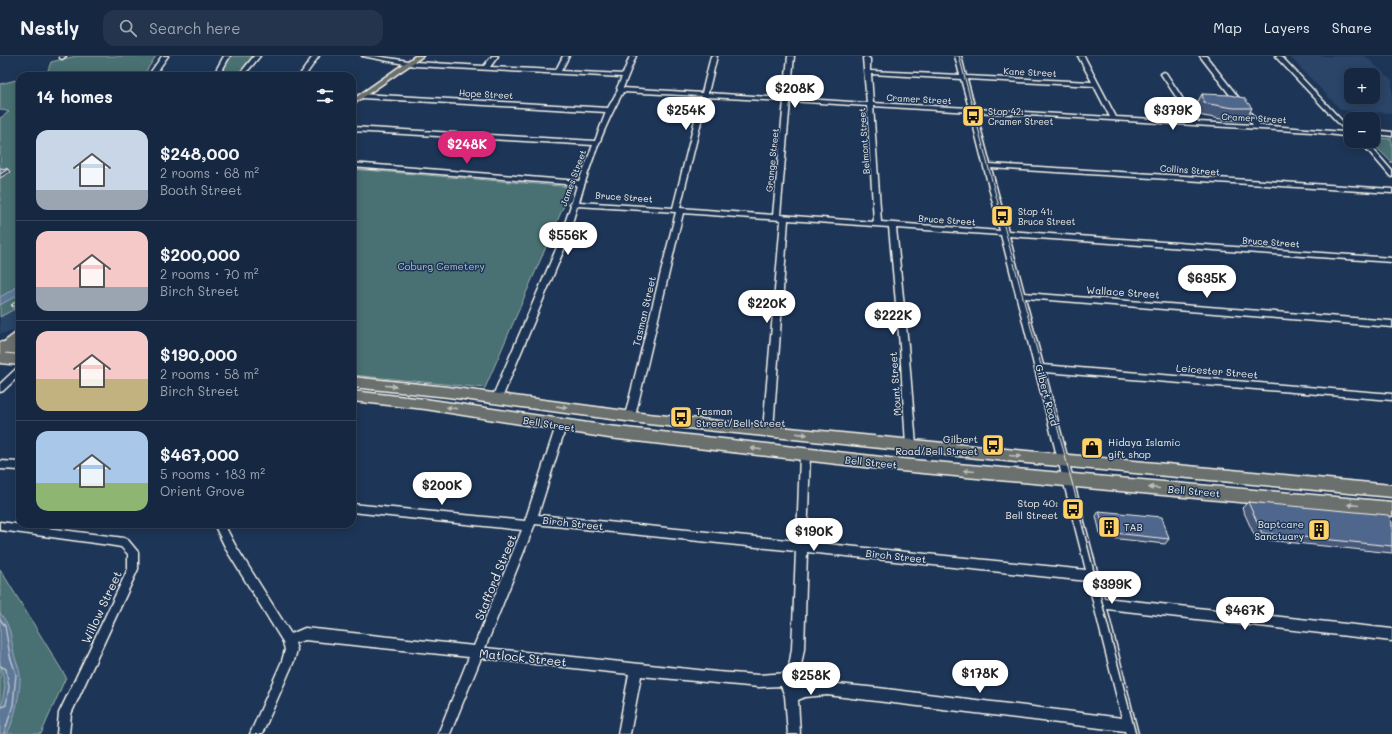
<!DOCTYPE html>
<meta charset="utf-8">
<style>
:root{--surface:#162841;--page:#23344c;--text:#f1f3f6;--muted:#9ea6b1;--line:#35445a;--accent:#db2777}
body{margin:0;font-family:Mali,sans-serif;background:var(--page);color:var(--text);height:100vh;display:flex;flex-direction:column;font-size:15px;white-space:nowrap}
*{box-sizing:border-box;margin:0}
p{font-size:13px;color:var(--muted)}
.icon{flex:none;width:22px;height:22px;fill:none;stroke:currentColor;stroke-width:2;stroke-linecap:round;stroke-linejoin:round}
.map{position:relative;flex:1;overflow:hidden}
.details{position:absolute;left:16px;top:16px;width:340px;height:456px;display:flex;flex-direction:column;background:var(--surface);border-radius:12px;box-shadow:0 2px 10px #0003,0 0 0 1px var(--line)}
.details>*{flex:none}
.buttons{position:absolute;left:1344px;top:12px;display:grid;gap:8px}
.buttons a{display:grid;place-items:center;width:36px;height:36px;border-radius:8px;background:var(--surface);box-shadow:0 2px 10px #0003,0 0 0 1px var(--line);font-size:20px}
.price{position:absolute;translate:-50% -34px;padding:0 9px;border-radius:14px;background:#fff;color:#222;font-size:13px;line-height:26px;filter:drop-shadow(0 1px 2px #0008)}
.price::after{content:'';position:absolute;left:50%;top:24px;width:12px;height:9px;margin-left:-6px;background:inherit;clip-path:polygon(0 0,100% 0,50% 100%)}
.price.on{background:var(--accent);color:#fff}
ul{padding:0;list-style:none}
li{display:flex;align-items:center;gap:12px;height:100px;padding:0 20px}
li+li{border-top:1px solid var(--line)}
li span{display:grid;place-items:center;flex:none;width:112px;height:80px;border-radius:12px;color:#555}
li>.icon{margin-inline-start:auto}
span .icon{width:48px;height:48px;fill:#fffc;stroke-width:1}
li b{font-size:17px}
h2{display:flex;justify-content:space-between;align-items:center;height:48px;padding:0 20px;font-size:17px}
header{display:flex;align-items:center;gap:24px;box-sizing:border-box;height:56px;padding:0 20px;background:var(--surface);border-bottom:1px solid var(--line)}
header strong{font-size:19px}
nav{display:flex;gap:22px;margin-inline-start:auto;font-size:14px}
.search{width:280px;height:36px;background:var(--page);display:flex;align-items:center;gap:10px;box-sizing:border-box;padding:0 14px;border-radius:12px;color:var(--muted);font-size:15px}
.map>svg:first-child{display:block}
.built{fill:#2c4467;fill-rule:evenodd}
.green{fill:#496f72;stroke:#9eb0ad}
.water{fill:#5c7797;stroke:#99a8b7}
.lines{fill:none;stroke-linecap:round;stroke-linejoin:round}
.shore{stroke:#b7c0c8;stroke-width:1.5}
.minor-casing{stroke:#f4f1e8;stroke-width:3}
.major-casing{stroke:#f4f1e8;stroke-width:3}
.highway-casing{stroke:#f4f1e8;stroke-width:3}
.minor{fill:#1d3557;fill-rule:evenodd}
.major{fill:#6a706d;fill-rule:evenodd}
.highway{fill:#6a706d;fill-rule:evenodd}
.tram-far1{stroke:#f4f1e8;stroke-width:1}
.tram{stroke:#f4f1e8;stroke-width:1.5}
.wall{fill:#455879;stroke:#f4f1e8}
.shaded-wall{fill:#384763;stroke:#f4f1e8}
.building{fill:#50668d;stroke:#f4f1e8}
.oneway{fill:#bdbdb7}
.labels{text-anchor:middle;dominant-baseline:central;stroke-width:3;stroke-linejoin:round;paint-order:stroke}
.far-street-label{font-size:9px;fill:#f4f1e8;stroke:#1d3557}
.far-poi-label{font-size:9px;fill:#f4f1e8;stroke:#1d3557;text-anchor:start}
.park-label{font-size:10px;fill:#b8c4bf;stroke:#1d3557}
.street-label{font-size:10px;fill:#f4f1e8;stroke:#1d3557}
.poi-label{font-size:10px;fill:#f4f1e8;stroke:#1d3557;text-anchor:start}
.near-street-label{font-size:12px;fill:#f4f1e8;stroke:#1d3557}
</style>
<header>
<strong>Nestly</strong>
<div class="search"><svg class="icon" aria-label="search" viewBox="0 0 24 24"><circle cx="10" cy="10" r="6"/><path d="M15 15l6 6"/></svg>Search here</div>
<nav><a>Map</a><a>Layers</a><a>Share</a></nav>
</header>
<div class="map">
<svg width="1392" height="678" viewBox="0 0 1392 678">
<rect width="100%" height="100%" fill="#1d3557"/>
<filter id="ink" filterUnits="userSpaceOnUse"><feTurbulence type="fractalNoise" baseFrequency=".025" numOctaves="2"/><feDisplacementMap in="SourceGraphic" scale="8" xChannelSelector="R" yChannelSelector="G"/><feConvolveMatrix kernelMatrix="1 2 1 2 8 2 1 2 1" color-interpolation-filters="sRGB"/></filter>
<g filter="url(#ink)">
<path class="built" d="M 1289,0 L 1365,0 L 1392,24 L 1392,57 L 1341,54 ZM 1351,19 L 1373,19 L 1373,41 L 1351,41 Z
M 20,250 L 20,271 L 14,275 L 0,278 L 0,261 Z"/>
<path class="green" d="M 76,0 L 156,0 L 143,20 L 33,20 L 47,17 L 51,6 Z
M 231,0 L 254,0 C 242,11 242,21 223,18 L 221,14 Z
M 20,23 L 20,250 L 0,261 L 0,62 L 9,56 L 0,53 L 0,28 Z
M 1373,82 L 1392,83 L 1392,107 L 1370,85 L 1373,85 Z
M 352,113 L 572,131 L 485,332 L 352,319 Z
M 0,513 L 66,621 L 41,678 L 0,678 Z"/>
<path class="water" d="M 20,226 L 20,238 L 0,249 L 0,241 L 12,234 Z
M 0,557 C 12,572 10,579 14,597 C 15,604 19,611 20,618 C 21,634 15,664 7,678 L 0,678 L 0,659 L 5,630 L 0,605 Z"/>
<g class="lines">
<path class="shore" d="M 0,563 L 5,570 L 10,600 L 16,618 L 13,649 L 4,678
M 0,610 L 6,613 L 9,631 L 6,649 L 0,652"/>
<g class="minor-casing">
<path id="minor" d="M 60,0 L 66,0 L 62,3 L 60,2 Z
M 162,0 L 168,0 L 154,20 L 148,20 Z
M 224,0 L 230,0 L 220,18 L 221,20 L 215,20 L 214,18 Z
M 254,0 L 260,0 C 252,9 247,20 234,20 L 242,15 Z
M 313,0 L 319,0 L 305,20 L 299,20 Z
M 362,0 L 375,0 L 415,6 L 484,10 L 492,0 L 498,0 L 490,11 L 556,14 L 563,0 L 569,0 L 561,15 L 623,18 L 630,0 L 636,0 L 623,32 L 702,37 L 711,0 L 717,0 L 708,37 L 784,42 L 788,0 L 794,0 L 790,42 L 867,47 L 863,2 L 866,0 L 870,3 L 870,15 L 960,19 L 955,0 L 961,0 L 966,20 L 1092,26 L 1078,0 L 1084,0 L 1116,61 L 1192,65 L 1161,18 L 1164,16 L 1166,17 L 1198,66 L 1253,69 L 1200,0 L 1206,0 L 1260,69 L 1343,76 L 1344,74 L 1342,71 L 1275,0 L 1281,0 L 1346,69 L 1350,74 L 1351,81 L 1312,76 L 976,56 L 990,108 L 1392,133 L 1392,137 L 991,112 L 1008,175 L 1392,202 L 1392,206 L 1009,180 L 1024,237 L 1392,265 L 1392,271 L 1025,242 L 1043,309 L 1392,338 L 1392,344 L 1045,316 L 1104,542 L 1392,573 L 1392,585 L 1107,553 L 1138,678 L 1126,678 L 1125,675 L 827,639 L 805,641 L 798,644 L 800,678 L 788,678 L 785,640 L 781,630 L 759,631 L 641,620 L 630,678 L 618,678 L 629,618 L 481,602 L 450,678 L 438,678 L 469,601 L 305,584 L 295,587 L 297,594 L 294,605 L 262,678 L 250,678 L 282,605 L 285,594 L 283,586 L 227,495 L 214,468 L 224,468 L 235,489 L 291,578 L 305,572 L 474,590 L 522,474 L 352,456 L 352,448 L 525,465 L 556,370 L 558,367 L 564,367 L 566,370 L 538,459 L 797,485 L 800,398 L 802,395 L 808,395 L 810,398 L 807,486 L 1086,514 L 1001,179 L 896,172 L 908,290 L 916,389 L 914,392 L 908,392 L 906,389 L 900,290 L 889,171 L 788,164 L 773,374 L 771,377 L 765,377 L 763,374 L 781,164 L 683,157 L 635,360 L 633,362 L 627,362 L 625,360 L 676,156 L 577,150 L 565,191 L 502,342 L 497,345 L 492,342 L 557,191 L 571,149 L 570,148 L 572,146 L 577,129 L 352,111 L 352,107 L 579,125 L 593,89 L 352,75 L 352,71 L 595,85 L 606,56 L 362,42 L 359,40 L 362,38 L 608,52 L 618,34 L 617,32 L 622,21 L 415,10 ZM 871,18 L 961,23 L 969,52 L 873,47 ZM 967,23 L 1094,30 L 1110,61 L 975,53 ZM 623,36 L 701,40 L 673,152 L 579,146 C 590,108 604,70 623,36 ZM 707,41 L 784,45 L 773,159 L 680,152 ZM 790,45 L 867,50 L 874,166 L 780,159 ZM 873,50 L 970,56 L 1000,175 L 881,166 ZM 535,468 L 796,495 L 792,593 L 788,617 L 759,619 L 717,616 L 485,592 ZM 807,496 L 1088,525 L 1122,662 L 878,632 L 827,627 L 811,628 L 807,619 L 800,615 L 804,593 ZM 795,626 L 799,628 L 797,632 L 793,630 Z
M 1373,74 L 1392,76 L 1392,80 L 1373,78 Z
M 1360,85 L 1366,85 L 1392,115 L 1392,121 L 1390,120 Z
M 20,311 L 20,319 L 3,335 L 0,336 L 0,328 L 17,312 Z
M 0,405 L 20,406 L 20,414 L 0,413 Z
M 0,466 L 124,482 L 128,484 L 138,496 L 138,513 L 71,658 L 69,678 L 57,678 L 59,657 L 128,513 L 128,498 L 121,491 L 109,489 L 0,474 Z"/>
</g>
<g class="major-casing">
<path id="major" d="M 415,0 L 423,0 L 352,49 L 352,44 Z
M 20,276 L 20,286 L 4,298 L 0,299 L 0,289 L 16,277 Z"/>
</g>
<g class="highway-casing">
<path id="highway" d="M 0,286 L 20,288 L 20,298 L 0,296 Z
M 0,297 L 20,299 L 20,309 L 0,307 Z
M 352,321 L 448,331 L 648,358 L 1016,394 L 1392,429 L 1392,441 L 1016,406 L 648,368 L 448,341 L 352,331 Z
M 352,335 L 425,343 L 609,370 L 890,402 L 1392,446 L 1392,460 L 890,414 L 609,382 L 425,353 L 352,345 Z"/>
</g>
<use href="#minor" class="minor"/>
<use href="#major" class="major"/>
<use href="#highway" class="highway"/>
<path class="tram-far1" d="M 959,0 L 1078,449"/>
<path class="tram" d="M 1077,448 L 1136,678"/>
</g>
<path class="wall" d="M 1202,38 L 1252,52 L 1246,64 L 1227,64 L 1203,60 L 1198,57 L 1196,49 Z
M 20,243 L 20,257 L 17,256 L 11,249 Z
M 1248,446 L 1392,466 L 1392,497 L 1256,483 L 1242,452 Z
M 1099,455 L 1169,483 L 1165,488 L 1101,481 L 1096,460 Z"/>
<path class="shaded-wall" d="M 8,113 L 10,116 L 0,122 L 0,118 Z"/>
<path class="building" d="M 1202,38 L 1230,39 L 1244,42 L 1252,52 L 1234,52 L 1209,48 L 1204,46 Z
M 0,112 L 8,113 L 0,118 Z
M 20,243 L 20,252 L 11,249 Z
M 1248,446 L 1388,459 L 1392,466 L 1392,490 L 1262,477 Z
M 1099,455 L 1162,461 L 1169,483 L 1105,476 Z"/>
<defs><path id="oneway-solid" d="M-6-.8H1V-3.2L6.5 0L1 3.2V.8H-6Z"/></defs>
<g class="oneway">
<use href="#oneway-solid" transform="translate(391 330) rotate(6)"/>
<use href="#oneway-solid" transform="translate(562 351) rotate(8)"/>
<use href="#oneway-solid" transform="translate(452 352) rotate(-172)"/>
<use href="#oneway-solid" transform="translate(802 378) rotate(6)"/>
<use href="#oneway-solid" transform="translate(756 393) rotate(-173)"/>
<use href="#oneway-solid" transform="translate(1015 400) rotate(5)"/>
<use href="#oneway-solid" transform="translate(969 415) rotate(-175)"/>
<use href="#oneway-solid" transform="translate(1154 432) rotate(-175)"/>
<use href="#oneway-solid" transform="translate(1353 449) rotate(-175)"/>
</g>
</g>
<defs>
<g id="bus-square" transform="scale(1.15)"><rect x="-9" y="-9" width="18" height="18" rx="4" fill="#ffd166" stroke="#1d3557"/><path d="M-5-6H5V4H4V6H2V4H-2V6H-4V4H-5ZM-3.5-4V0h7V-4ZM-3.5 1.2v1.5H-2V1.2ZM2 1.2v1.5H3.5V1.2Z" fill="#111"/></g>
<g id="shop-square" transform="scale(1.15)"><rect x="-9" y="-9" width="18" height="18" rx="4" fill="#ffd166" stroke="#1d3557"/><path d="M-5-2.5h2.3a2.7 3.5 0 0 1 5.4 0H5L5.5 6h-11ZM-1.5-2.5h3a1.5 2.3 0 0 0-3 0Z" fill="#111"/></g>
<g id="building-square" transform="scale(1.15)"><rect x="-9" y="-9" width="18" height="18" rx="4" fill="#ffd166" stroke="#1d3557"/><path d="M-4-6H4V6H1V3H-1V6H-4ZM-2.5-4.3h1.7v1.8h-1.7ZM.8-4.3h1.7v1.8H.8ZM-2.5-1h1.7V.8h-1.7ZM.8-1h1.7V.8H.8Z" fill="#111"/></g>
</defs>
<g fill-rule="evenodd">
<use href="#bus-square" x="973" y="60"/>
<use href="#bus-square" x="1002" y="160"/>
<use href="#bus-square" x="681" y="361"/>
<use href="#bus-square" x="993" y="389"/>
<use href="#shop-square" x="1092" y="392"/>
<use href="#bus-square" x="1073" y="453"/>
<use href="#building-square" x="1109" y="471"/>
<use href="#building-square" x="1319" y="474"/>
</g>
<g class="labels">
<g class="far-street-label">
<text transform="translate(1030 16) rotate(3)">Kane Street</text>
<text transform="translate(486 38) rotate(3)">Hope Street</text>
<text transform="translate(919 43) rotate(3)">Cramer Street</text>
<text transform="translate(1254 62) rotate(3)">Cramer Street</text>
<text transform="translate(864 85) rotate(-94)">Belmont Street</text>
<text transform="translate(772 104) rotate(-84)">Grange Street</text>
<text transform="translate(1190 114) rotate(4)">Collins Street</text>
<text transform="translate(573 122) rotate(-70)">James Street</text>
<text transform="translate(624 141) rotate(4)">Bruce Street</text>
<text transform="translate(947 164) rotate(4)">Bruce Street</text>
<text transform="translate(1271 186) rotate(4)">Bruce Street</text>
</g>
<g class="far-poi-label">
<text x="988" y="55">Stop 42:<tspan x="988" dy="10">Cramer Street</tspan></text>
<text x="1018" y="155">Stop 41:<tspan x="1018" dy="10">Bruce Street</tspan></text>
</g>
<g class="park-label">
<text x="441" y="210">Coburg Cemetery</text>
</g>
<g class="street-label">
<text transform="translate(1123 236) rotate(4)">Wallace Street</text>
<text transform="translate(644 255) rotate(-77)">Tasman Street</text>
<text transform="translate(1217 315) rotate(5)">Leicester Street</text>
<text transform="translate(895 328) rotate(-94)">Mount Street</text>
<text transform="translate(1047 339) rotate(75)">Gilbert Road</text>
<text transform="translate(549 368) rotate(9)">Bell Street</text>
<text transform="translate(871 406) rotate(6)">Bell Street</text>
<text transform="translate(1194 435) rotate(5)">Bell Street</text>
<text transform="translate(573 467) rotate(6)">Birch Street</text>
<text transform="translate(896 500) rotate(6)">Birch Street</text>
</g>
<g class="poi-label">
<text x="696" y="355">Tasman<tspan x="696" dy="12">Street/Bell Street</tspan></text>
<text x="978" y="383" text-anchor="end">Gilbert<tspan x="978" dy="12">Road/Bell Street</tspan></text>
<text x="1108" y="386">Hidaya Islamic<tspan x="1108" dy="12">gift shop</tspan></text>
<text x="1058" y="447" text-anchor="end">Stop 40:<tspan x="1058" dy="12">Bell Street</tspan></text>
<text x="1304" y="468" text-anchor="end">Baptcare<tspan x="1304" dy="12">Sanctuary</tspan></text>
<text x="1124" y="471">TAB</text>
</g>
<g class="near-street-label">
<text transform="translate(495 521) rotate(-68)">Stafford Street</text>
<text transform="translate(101 551) rotate(-65)">Willow Street</text>
<text transform="translate(523 601) rotate(6)">Matlock Street</text>
</g>
</g>
</svg>
<div class="buttons">
<a>+</a>
<a>−</a>
</div>
<b class="price" style="left:795px;top:53px">$208K</b>
<b class="price" style="left:686px;top:75px">$254K</b>
<b class="price" style="left:1173px;top:75px">$379K</b>
<b class="price on" style="left:467px;top:109px">$248K</b>
<b class="price" style="left:568px;top:200px">$556K</b>
<b class="price" style="left:1207px;top:243px">$635K</b>
<b class="price" style="left:767px;top:268px">$220K</b>
<b class="price" style="left:893px;top:280px">$222K</b>
<b class="price" style="left:442px;top:450px">$200K</b>
<b class="price" style="left:814px;top:496px">$190K</b>
<b class="price" style="left:1112px;top:549px">$399K</b>
<b class="price" style="left:1245px;top:575px">$467K</b>
<b class="price" style="left:980px;top:638px">$178K</b>
<b class="price" style="left:811px;top:640px">$258K</b>
<section class="details">
<h2>14 homes<svg class="icon" aria-label="filters" viewBox="0 0 24 24"><path d="M4 7h16M4 17h16"/><circle cx="9" cy="7" r="2"/><circle cx="15" cy="17" r="2"/></svg></h2>
<ul>
<li><span style="background:linear-gradient(#c9d6e8 75%,#9aa5b1 0)"><svg class="icon" aria-label="home" viewBox="0 0 24 24"><path d="M3 11l9-7 9 7M6 9v11h12V9"/></svg></span><div><b>$248,000</b><p>2 rooms · 68 m²</p><p>Booth Street</p></div></li>
<li><span style="background:linear-gradient(#f6c9c9 70%,#9aa5b1 0)"><svg class="icon" aria-label="home" viewBox="0 0 24 24"><path d="M3 11l9-7 9 7M6 9v11h12V9"/></svg></span><div><b>$200,000</b><p>2 rooms · 70 m²</p><p>Birch Street</p></div></li>
<li><span style="background:linear-gradient(#f6c9c9 60%,#c2b280 0)"><svg class="icon" aria-label="home" viewBox="0 0 24 24"><path d="M3 11l9-7 9 7M6 9v11h12V9"/></svg></span><div><b>$190,000</b><p>2 rooms · 58 m²</p><p>Birch Street</p></div></li>
<li><span style="background:linear-gradient(#a9c7e8 65%,#8fb573 0)"><svg class="icon" aria-label="home" viewBox="0 0 24 24"><path d="M3 11l9-7 9 7M6 9v11h12V9"/></svg></span><div><b>$467,000</b><p>5 rooms · 183 m²</p><p>Orient Grove</p></div></li>
</ul>
</section>
</div>
